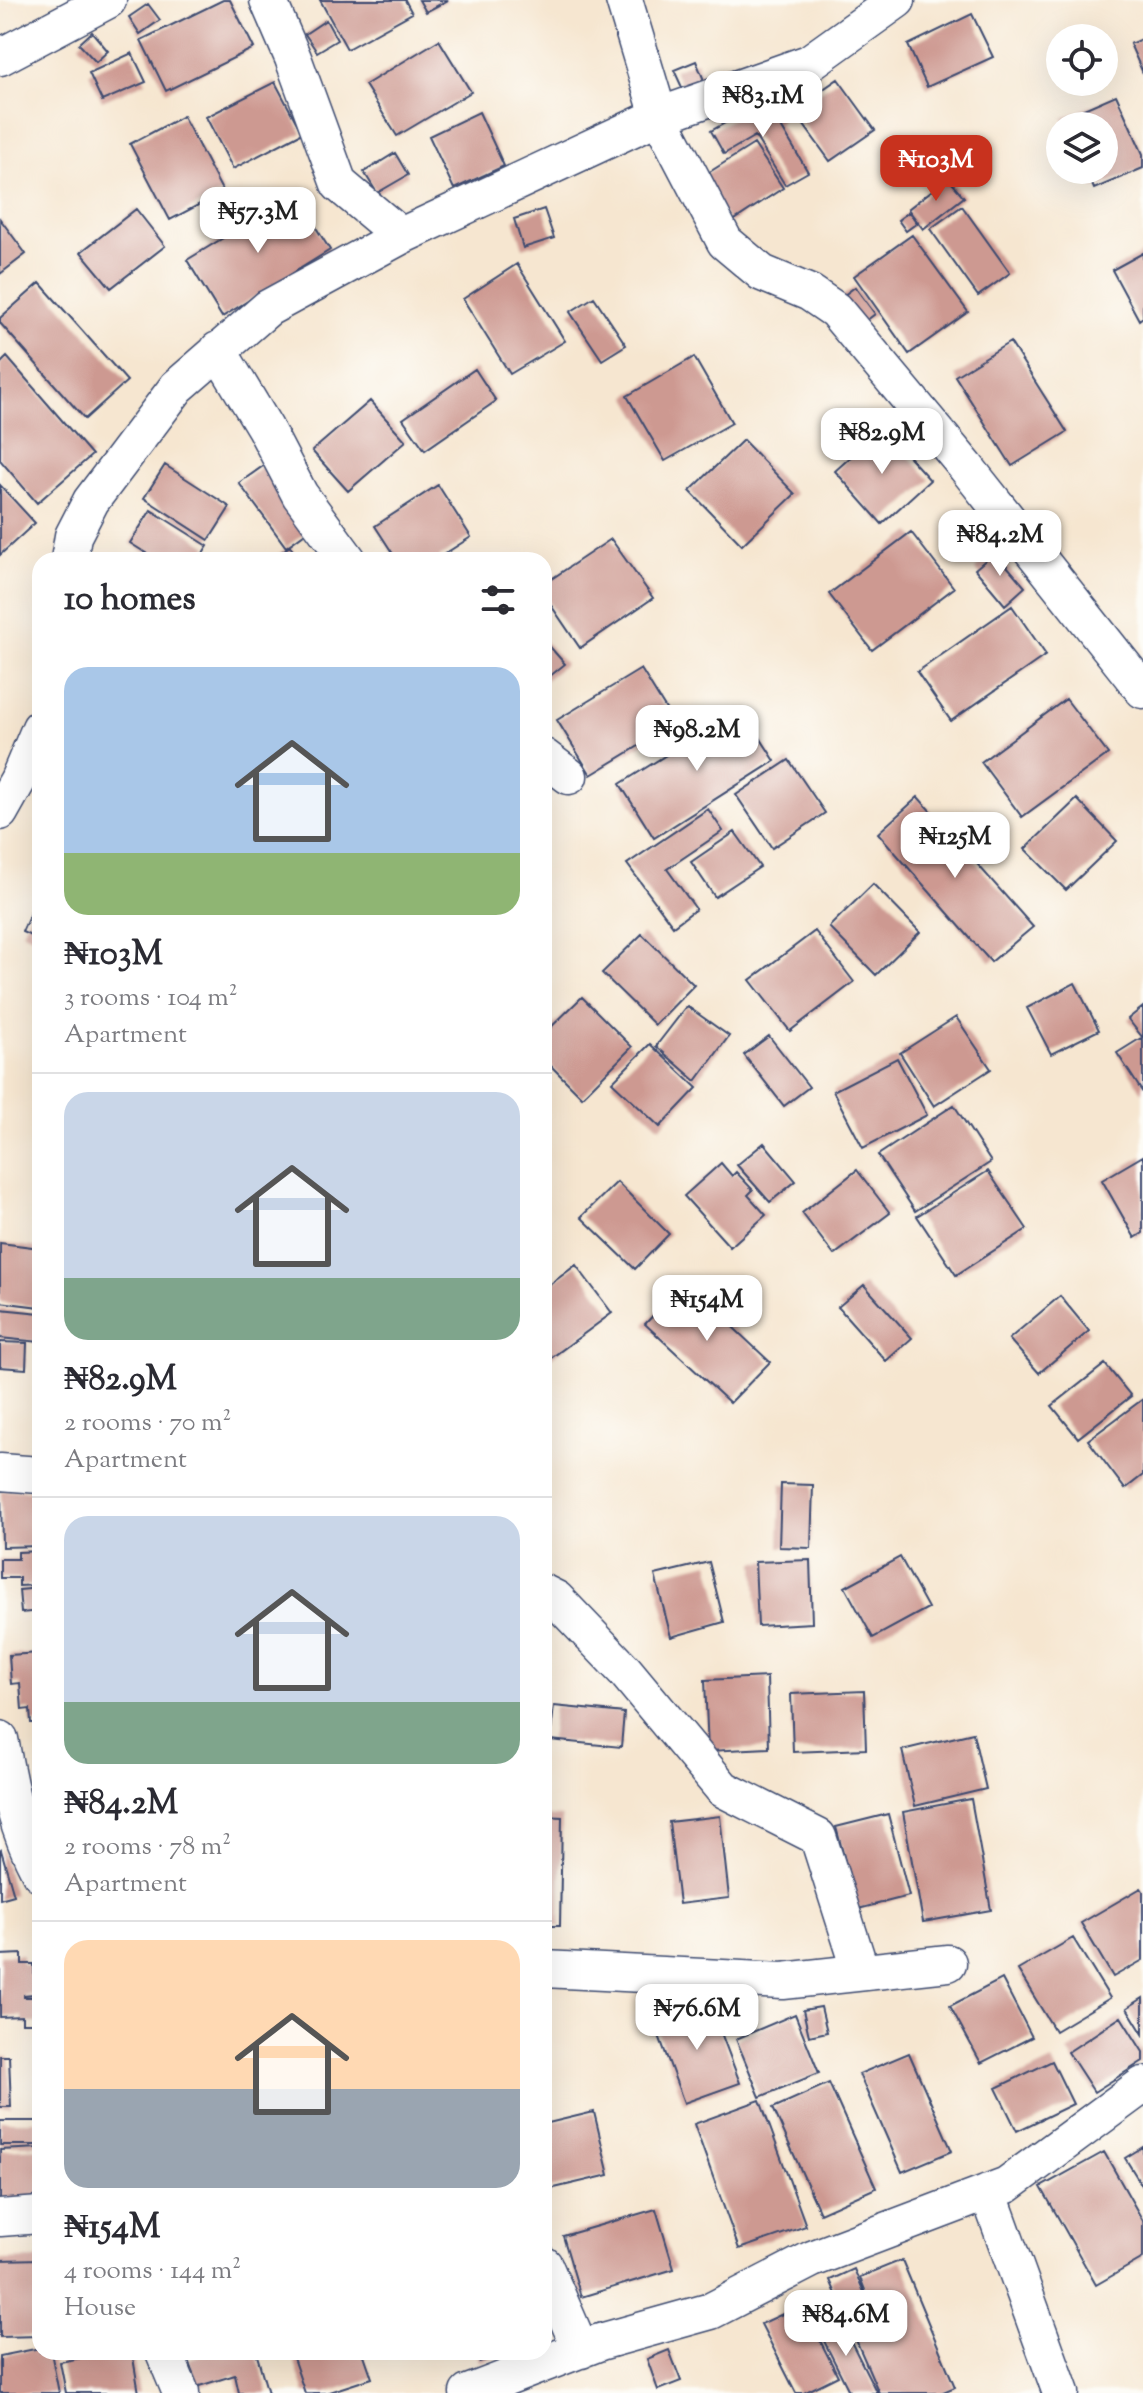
<!DOCTYPE html>
<meta charset="utf-8">
<style>
:root{--surface:#fff;--page:#f7f7f7;--text:#2b2b33;--muted:#7c7c81;--line:#e1e1e2;--accent:#c8321e}
body{margin:0;font-family:"Sorts Mill Goudy",serif;background:var(--page);color:var(--text);height:100vh;display:flex;flex-direction:column;font-size:30px;white-space:nowrap}
*{box-sizing:border-box;margin:0}
p{font-size:26px;color:var(--muted)}
.icon{flex:none;width:44px;height:44px;fill:none;stroke:currentColor;stroke-width:2;stroke-linecap:round;stroke-linejoin:round}
.map{position:relative;flex:1;overflow:hidden}
.panel{position:absolute;left:32px;top:552px;width:520px;height:1808px;display:flex;flex-direction:column;background:var(--surface);border-radius:24px;box-shadow:0 8px 32px #0002}
.panel>*{flex:none}
.controls{position:absolute;left:1046px;top:24px;display:grid;gap:16px}
.controls a{display:grid;place-items:center;width:72px;height:72px;border-radius:50%;background:var(--surface);box-shadow:0 8px 32px #0002;font-size:40px}
.price{position:absolute;translate:-50% -68px;padding:0 18px;border-radius:16px;background:#fff;color:#222;font-size:26px;line-height:52px;filter:drop-shadow(0 2px 4px #0008)}
.price::after{content:'';position:absolute;left:50%;top:48px;width:24px;height:18px;margin-left:-12px;background:inherit;clip-path:polygon(0 0,100% 0,50% 100%)}
.price.on{background:var(--accent);color:#fff}
ul{padding:0;list-style:none}
li{display:grid;align-content:center;gap:16px;height:424px;padding:0 32px}
li+li{border-top:2px solid var(--line)}
li span{display:grid;place-items:center;height:248px;border-radius:24px;color:#555}
li>.icon{margin-inline-start:auto}
span .icon{width:144px;height:144px;fill:#fffc;stroke-width:1}
li b{font-size:34px}
h2{display:flex;justify-content:space-between;align-items:center;height:96px;padding:0 32px;font-size:34px}
.map>svg:first-child{display:block}
.building{fill:#cd9991}
.lines{fill:none;stroke-linecap:round;stroke-linejoin:round}
.minor-casing{stroke:#3c4a6f;stroke-width:39}
.minor{stroke:#fff;stroke-width:36}
</style>
<div class="map">
<svg width="1143" height="2393" viewBox="0 0 1143 2393">
<rect width="100%" height="100%" fill="#fdfcf7"/>
<filter id="ink" filterUnits="userSpaceOnUse"><feTurbulence type="fractalNoise" baseFrequency=".0125" numOctaves="2"/><feDisplacementMap in="SourceGraphic" scale="16" xChannelSelector="R" yChannelSelector="G"/><feConvolveMatrix kernelMatrix="1 2 1 2 8 2 1 2 1" color-interpolation-filters="sRGB"/></filter>
<filter id="wash" filterUnits="userSpaceOnUse"><feTurbulence type="fractalNoise" baseFrequency=".006" numOctaves="4" result="noise"/><feDisplacementMap in="SourceGraphic" scale="32" xChannelSelector="R" yChannelSelector="G"/><feGaussianBlur stdDeviation="1.8" result="paint"/><feColorMatrix in="noise" values="0 0 0 0 0 0 0 0 0 0 0 0 0 0 0 0 0 1.4 0 .05"/><feComposite in="paint" operator="in"/></filter>
<g filter="url(#wash)">
<rect width="100%" height="100%" fill="#f6e6d0"/>
<g id="blocks">
<path class="building" d="M 223,0 L 230,0 L 254,48 L 166,91 L 141,40 Z
M 320,0 L 405,0 L 412,13 L 347,49 Z
M 419,0 L 448,0 L 426,12 Z
M 148,4 L 160,20 L 140,34 L 129,17 Z
M 972,14 L 993,57 L 927,87 L 908,45 Z
M 326,20 L 337,40 L 317,52 L 305,34 Z
M 92,32 L 108,51 L 96,62 L 79,44 Z
M 1143,38 L 1143,73 L 1130,44 Z
M 439,40 L 471,92 L 397,136 L 365,85 Z
M 132,53 L 146,82 L 102,101 L 89,73 Z
M 696,61 L 706,85 L 685,94 L 674,70 Z
M 838,79 L 875,130 L 830,161 L 793,110 Z
M 275,82 L 302,133 L 233,169 L 206,117 Z
M 1116,95 L 1143,154 L 1143,168 L 1094,189 L 1086,170 L 1104,170 L 1104,126 L 1067,126 L 1063,118 Z
M 769,98 L 782,121 L 779,123 L 808,172 L 785,185 L 755,136 L 724,154 L 711,131 Z
M 479,112 L 504,166 L 454,189 L 429,136 Z
M 183,116 L 223,192 L 170,220 L 130,144 Z
M 754,144 L 783,188 L 730,223 L 700,178 Z
M 395,153 L 408,175 L 377,193 L 364,172 Z
M 948,178 L 964,197 L 923,229 L 908,209 Z
M 295,194 L 330,250 L 222,317 L 187,260 Z
M 962,206 L 1010,273 L 978,296 L 930,229 Z
M 136,209 L 165,246 L 111,288 L 81,252 Z
M 544,209 L 554,238 L 523,248 L 514,219 Z
M 909,212 L 917,223 L 906,231 L 898,220 Z
M 0,219 L 26,254 L 0,274 Z
M 912,235 L 968,312 L 909,354 L 854,276 Z
M 1143,253 L 1143,317 L 1139,320 L 1112,270 Z
M 517,264 L 565,341 L 510,374 L 463,299 Z
M 40,283 L 127,381 L 85,419 L 0,323 L 0,318 Z
M 855,287 L 875,314 L 859,326 L 839,299 Z
M 594,297 L 626,345 L 602,360 L 570,312 Z
M 1010,342 L 1067,432 L 1012,466 L 955,376 Z
M 7,357 L 92,455 L 37,503 L 0,460 L 0,364 Z
M 694,357 L 732,423 L 665,461 L 627,396 Z
M 475,369 L 496,401 L 425,450 L 403,419 Z
M 370,401 L 406,441 L 348,491 L 312,451 Z
M 883,428 L 930,480 L 882,524 L 835,471 Z
M 743,440 L 795,494 L 742,545 L 690,491 Z
M 266,464 L 312,528 L 286,547 L 239,483 Z
M 165,465 L 230,507 L 209,540 L 144,498 Z
M 0,485 L 35,523 L 0,555 Z
M 438,485 L 471,537 L 435,560 L 397,560 L 375,526 Z
M 151,510 L 208,546 L 199,560 L 157,560 L 130,543 Z
M 911,532 L 954,588 L 872,650 L 829,594 Z
M 611,539 L 653,598 L 580,648 L 544,595 L 544,584 Z
M 290,546 L 299,560 L 270,560 Z
M 995,552 L 1025,587 L 1005,605 L 975,569 Z
M 1012,606 L 1046,655 L 951,721 L 917,672 Z
M 544,640 L 565,664 L 544,681 Z
M 641,669 L 675,724 L 591,775 L 557,720 Z
M 1066,699 L 1108,754 L 1022,817 L 981,762 Z
M 741,708 L 775,761 L 654,838 L 620,784 Z
M 789,760 L 825,813 L 772,848 L 736,795 Z
M 918,797 L 1033,927 L 991,962 L 878,833 Z
M 1077,799 L 1117,841 L 1066,890 L 1025,849 Z
M 708,809 L 723,831 L 667,869 L 696,909 L 673,926 L 627,864 Z
M 735,832 L 760,867 L 715,897 L 691,862 Z
M 873,884 L 920,932 L 876,975 L 829,927 Z
M 40,892 L 40,940 L 22,932 Z
M 815,931 L 854,982 L 790,1031 L 750,980 Z
M 642,934 L 694,985 L 655,1025 L 602,973 Z
M 1075,983 L 1099,1030 L 1051,1054 L 1027,1008 Z
M 582,997 L 632,1047 L 582,1097 L 544,1059 L 544,1034 Z
M 687,1006 L 729,1036 L 696,1081 L 656,1046 Z
M 1143,1007 L 1143,1038 L 1128,1019 Z
M 956,1017 L 991,1069 L 934,1106 L 900,1053 Z
M 769,1036 L 809,1087 L 784,1106 L 744,1055 Z
M 1141,1038 L 1143,1041 L 1143,1093 L 1117,1053 Z
M 650,1044 L 697,1088 L 660,1127 L 612,1082 Z
M 897,1058 L 927,1115 L 863,1148 L 833,1091 Z
M 954,1105 L 991,1162 L 915,1211 L 878,1155 Z
M 764,1143 L 796,1181 L 770,1202 L 737,1165 Z
M 1143,1156 L 1143,1233 L 1135,1238 L 1102,1180 Z
M 721,1163 L 732,1176 L 736,1172 L 753,1190 L 748,1195 L 766,1215 L 730,1247 L 684,1196 Z
M 857,1170 L 890,1213 L 834,1255 L 802,1213 Z
M 988,1171 L 1027,1229 L 956,1275 L 917,1216 Z
M 617,1182 L 669,1234 L 635,1269 L 581,1217 Z
M 0,1243 L 40,1248 L 40,1307 L 0,1302 Z
M 576,1265 L 612,1313 L 551,1358 L 544,1349 L 544,1289 Z
M 685,1282 L 770,1362 L 730,1403 L 645,1324 Z
M 864,1285 L 912,1338 L 886,1361 L 838,1307 Z
M 1060,1296 L 1089,1331 L 1039,1373 L 1009,1339 Z
M 0,1309 L 40,1313 L 40,1342 L 0,1338 Z
M 0,1342 L 27,1343 L 26,1369 L 0,1367 Z
M 1105,1364 L 1131,1396 L 1078,1438 L 1052,1406 Z
M 1143,1399 L 1143,1475 L 1125,1489 L 1088,1440 Z
M 781,1484 L 813,1485 L 811,1548 L 779,1547 Z
M 40,1490 L 40,1546 L 2,1547 L 1,1491 Z
M 40,1551 L 40,1585 L 19,1586 L 19,1578 L 0,1578 L 0,1559 L 18,1559 L 18,1552 Z
M 900,1557 L 928,1608 L 873,1638 L 845,1587 Z
M 810,1560 L 812,1623 L 758,1626 L 755,1562 Z
M 709,1562 L 724,1622 L 671,1637 L 655,1575 Z
M 40,1588 L 40,1611 L 21,1613 L 19,1590 Z
M 40,1653 L 40,1723 L 31,1723 L 30,1709 L 22,1710 L 20,1683 L 11,1684 L 9,1655 Z
M 767,1677 L 769,1748 L 708,1751 L 705,1680 Z
M 864,1691 L 866,1749 L 793,1752 L 791,1694 Z
M 554,1706 L 624,1713 L 621,1747 L 550,1740 Z
M 973,1733 L 986,1789 L 915,1806 L 902,1750 Z
M 971,1799 L 991,1910 L 923,1922 L 903,1812 Z
M 888,1814 L 909,1896 L 858,1909 L 836,1827 Z
M 544,1816 L 562,1817 L 560,1926 L 544,1926 Z
M 720,1816 L 729,1898 L 679,1904 L 669,1822 Z
M 1,1850 L 14,1895 L 0,1899 L 0,1851 Z
M 1141,1888 L 1143,1891 L 1143,1960 L 1113,1977 L 1081,1923 Z
M 1073,1938 L 1110,1998 L 1055,2031 L 1018,1970 Z
M 22,1954 L 22,1964 L 34,1964 L 35,1994 L 24,1995 L 24,1997 L 40,1997 L 40,2023 L 22,2023 L 22,2016 L 0,2017 L 0,1955 Z
M 1002,1979 L 1032,2037 L 981,2063 L 950,2006 Z
M 1143,1998 L 1143,2034 L 1127,2008 Z
M 709,2001 L 740,2083 L 684,2103 L 654,2022 Z
M 821,2007 L 827,2032 L 809,2036 L 803,2010 Z
M 795,2014 L 819,2073 L 760,2097 L 736,2039 Z
M 1121,2017 L 1143,2052 L 1143,2061 L 1094,2092 L 1068,2052 Z
M 909,2053 L 952,2151 L 902,2172 L 859,2074 Z
M 0,2056 L 9,2056 L 11,2107 L 0,2107 Z
M 1052,2061 L 1073,2104 L 1017,2131 L 996,2088 Z
M 829,2083 L 876,2188 L 820,2213 L 773,2108 Z
M 760,2100 L 806,2226 L 739,2249 L 694,2124 Z
M 594,2112 L 609,2175 L 550,2189 L 544,2164 L 544,2124 Z
M 0,2121 L 37,2121 L 37,2145 L 0,2145 Z
M 1143,2147 L 1143,2187 L 1125,2158 Z
M 40,2148 L 40,2205 L 0,2207 L 0,2150 Z
M 1104,2152 L 1143,2221 L 1143,2258 L 1096,2285 L 1041,2187 Z
M 656,2209 L 674,2269 L 581,2297 L 563,2236 Z
M 40,2259 L 40,2336 L 0,2337 L 0,2260 Z
M 902,2260 L 955,2387 L 941,2393 L 879,2393 L 830,2280 L 854,2269 L 880,2329 L 860,2277 Z
M 802,2305 L 838,2376 L 804,2393 L 796,2393 L 761,2324 Z
M 839,2318 L 877,2393 L 850,2393 L 818,2329 Z
M 40,2348 L 40,2352 L 51,2352 L 59,2393 L 0,2393 L 0,2356 Z
M 669,2350 L 681,2381 L 658,2390 L 647,2359 Z
M 112,2352 L 132,2352 L 139,2393 L 66,2393 L 60,2362 Z
M 211,2352 L 256,2352 L 268,2393 L 239,2393 L 235,2375 L 196,2387 L 188,2359 Z
M 291,2352 L 363,2352 L 372,2378 L 326,2393 L 305,2393 Z
M 476,2352 L 511,2352 L 511,2353 L 479,2362 Z"/>
</g>
</g>
<g filter="url(#ink)">
<use href="#blocks" fill-opacity="0" stroke="#3c4a6f" stroke-width="2"/>
<g class="lines">
<g class="minor-casing">
<path id="minor" d="M 268,0 L 293,58 L 339,184 L 401,236
M 624,0 L 659,116 L 725,242 L 762,273 L 810,293 L 835,310 L 966,467 L 1143,690
M 0,57 L 108,0
M 218,350 L 265,428 L 300,495 L 348,560
M 69,560 L 73,536 L 91,501 L 177,387 L 268,308 L 401,236 L 659,116 L 809,63 L 897,0
M 544,757 L 569,776
M 0,812 L 18,780 L 40,728
M 0,1472 L 40,1475
M 544,1593 L 556,1599 L 625,1671 L 723,1789 L 818,1837 L 861,1972
M 0,1739 C 9,1788 16,1828 40,1873
M 544,1969 L 783,1981 L 948,1963
M 988,2192 L 1061,2393
M 0,2218 L 40,2215
M 544,2265 L 581,2350
M 164,2352 L 181,2393
M 468,2393 L 600,2342 L 711,2311 L 812,2259 L 1007,2185 L 1143,2085"/>
</g>
<use href="#minor" class="minor"/>
</g>
</g>
</svg>
<div class="controls">
<a><svg class="icon" aria-label="locate" viewBox="0 0 24 24"><circle cx="12" cy="12" r="6"/><path d="M12 2v4M12 18v4M2 12h4M18 12h4"/></svg></a>
<a><svg class="icon" aria-label="layers" viewBox="0 0 24 24"><path d="M12 4l9 5-9 5-9-5zM3 14l9 5 9-5"/></svg></a>
</div>
<b class="price" style="left:763px;top:139px">₦83.1M</b>
<b class="price on" style="left:936px;top:203px">₦103M</b>
<b class="price" style="left:258px;top:255px">₦57.3M</b>
<b class="price" style="left:882px;top:476px">₦82.9M</b>
<b class="price" style="left:1000px;top:578px">₦84.2M</b>
<b class="price" style="left:697px;top:773px">₦98.2M</b>
<b class="price" style="left:955px;top:880px">₦125M</b>
<b class="price" style="left:707px;top:1343px">₦154M</b>
<b class="price" style="left:697px;top:2052px">₦76.6M</b>
<b class="price" style="left:846px;top:2358px">₦84.6M</b>
<section class="panel">
<h2>10 homes<svg class="icon" aria-label="filters" viewBox="0 0 24 24"><path d="M4 7h16M4 17h16"/><circle cx="9" cy="7" r="2"/><circle cx="15" cy="17" r="2"/></svg></h2>
<ul>
<li><span style="background:linear-gradient(#a9c7e8 75%,#8fb573 0)"><svg class="icon" aria-label="home" viewBox="0 0 24 24"><path d="M3 11l9-7 9 7M6 9v11h12V9"/></svg></span><div><b>₦103M</b><p>3 rooms · 104 m²</p><p>Apartment</p></div></li>
<li><span style="background:linear-gradient(#c9d6e8 75%,#7fa58c 0)"><svg class="icon" aria-label="home" viewBox="0 0 24 24"><path d="M3 11l9-7 9 7M6 9v11h12V9"/></svg></span><div><b>₦82.9M</b><p>2 rooms · 70 m²</p><p>Apartment</p></div></li>
<li><span style="background:linear-gradient(#c9d6e8 75%,#7fa58c 0)"><svg class="icon" aria-label="home" viewBox="0 0 24 24"><path d="M3 11l9-7 9 7M6 9v11h12V9"/></svg></span><div><b>₦84.2M</b><p>2 rooms · 78 m²</p><p>Apartment</p></div></li>
<li><span style="background:linear-gradient(#ffd9b3 60%,#9aa5b1 0)"><svg class="icon" aria-label="home" viewBox="0 0 24 24"><path d="M3 11l9-7 9 7M6 9v11h12V9"/></svg></span><div><b>₦154M</b><p>4 rooms · 144 m²</p><p>House</p></div></li>
</ul>
</section>
</div>
